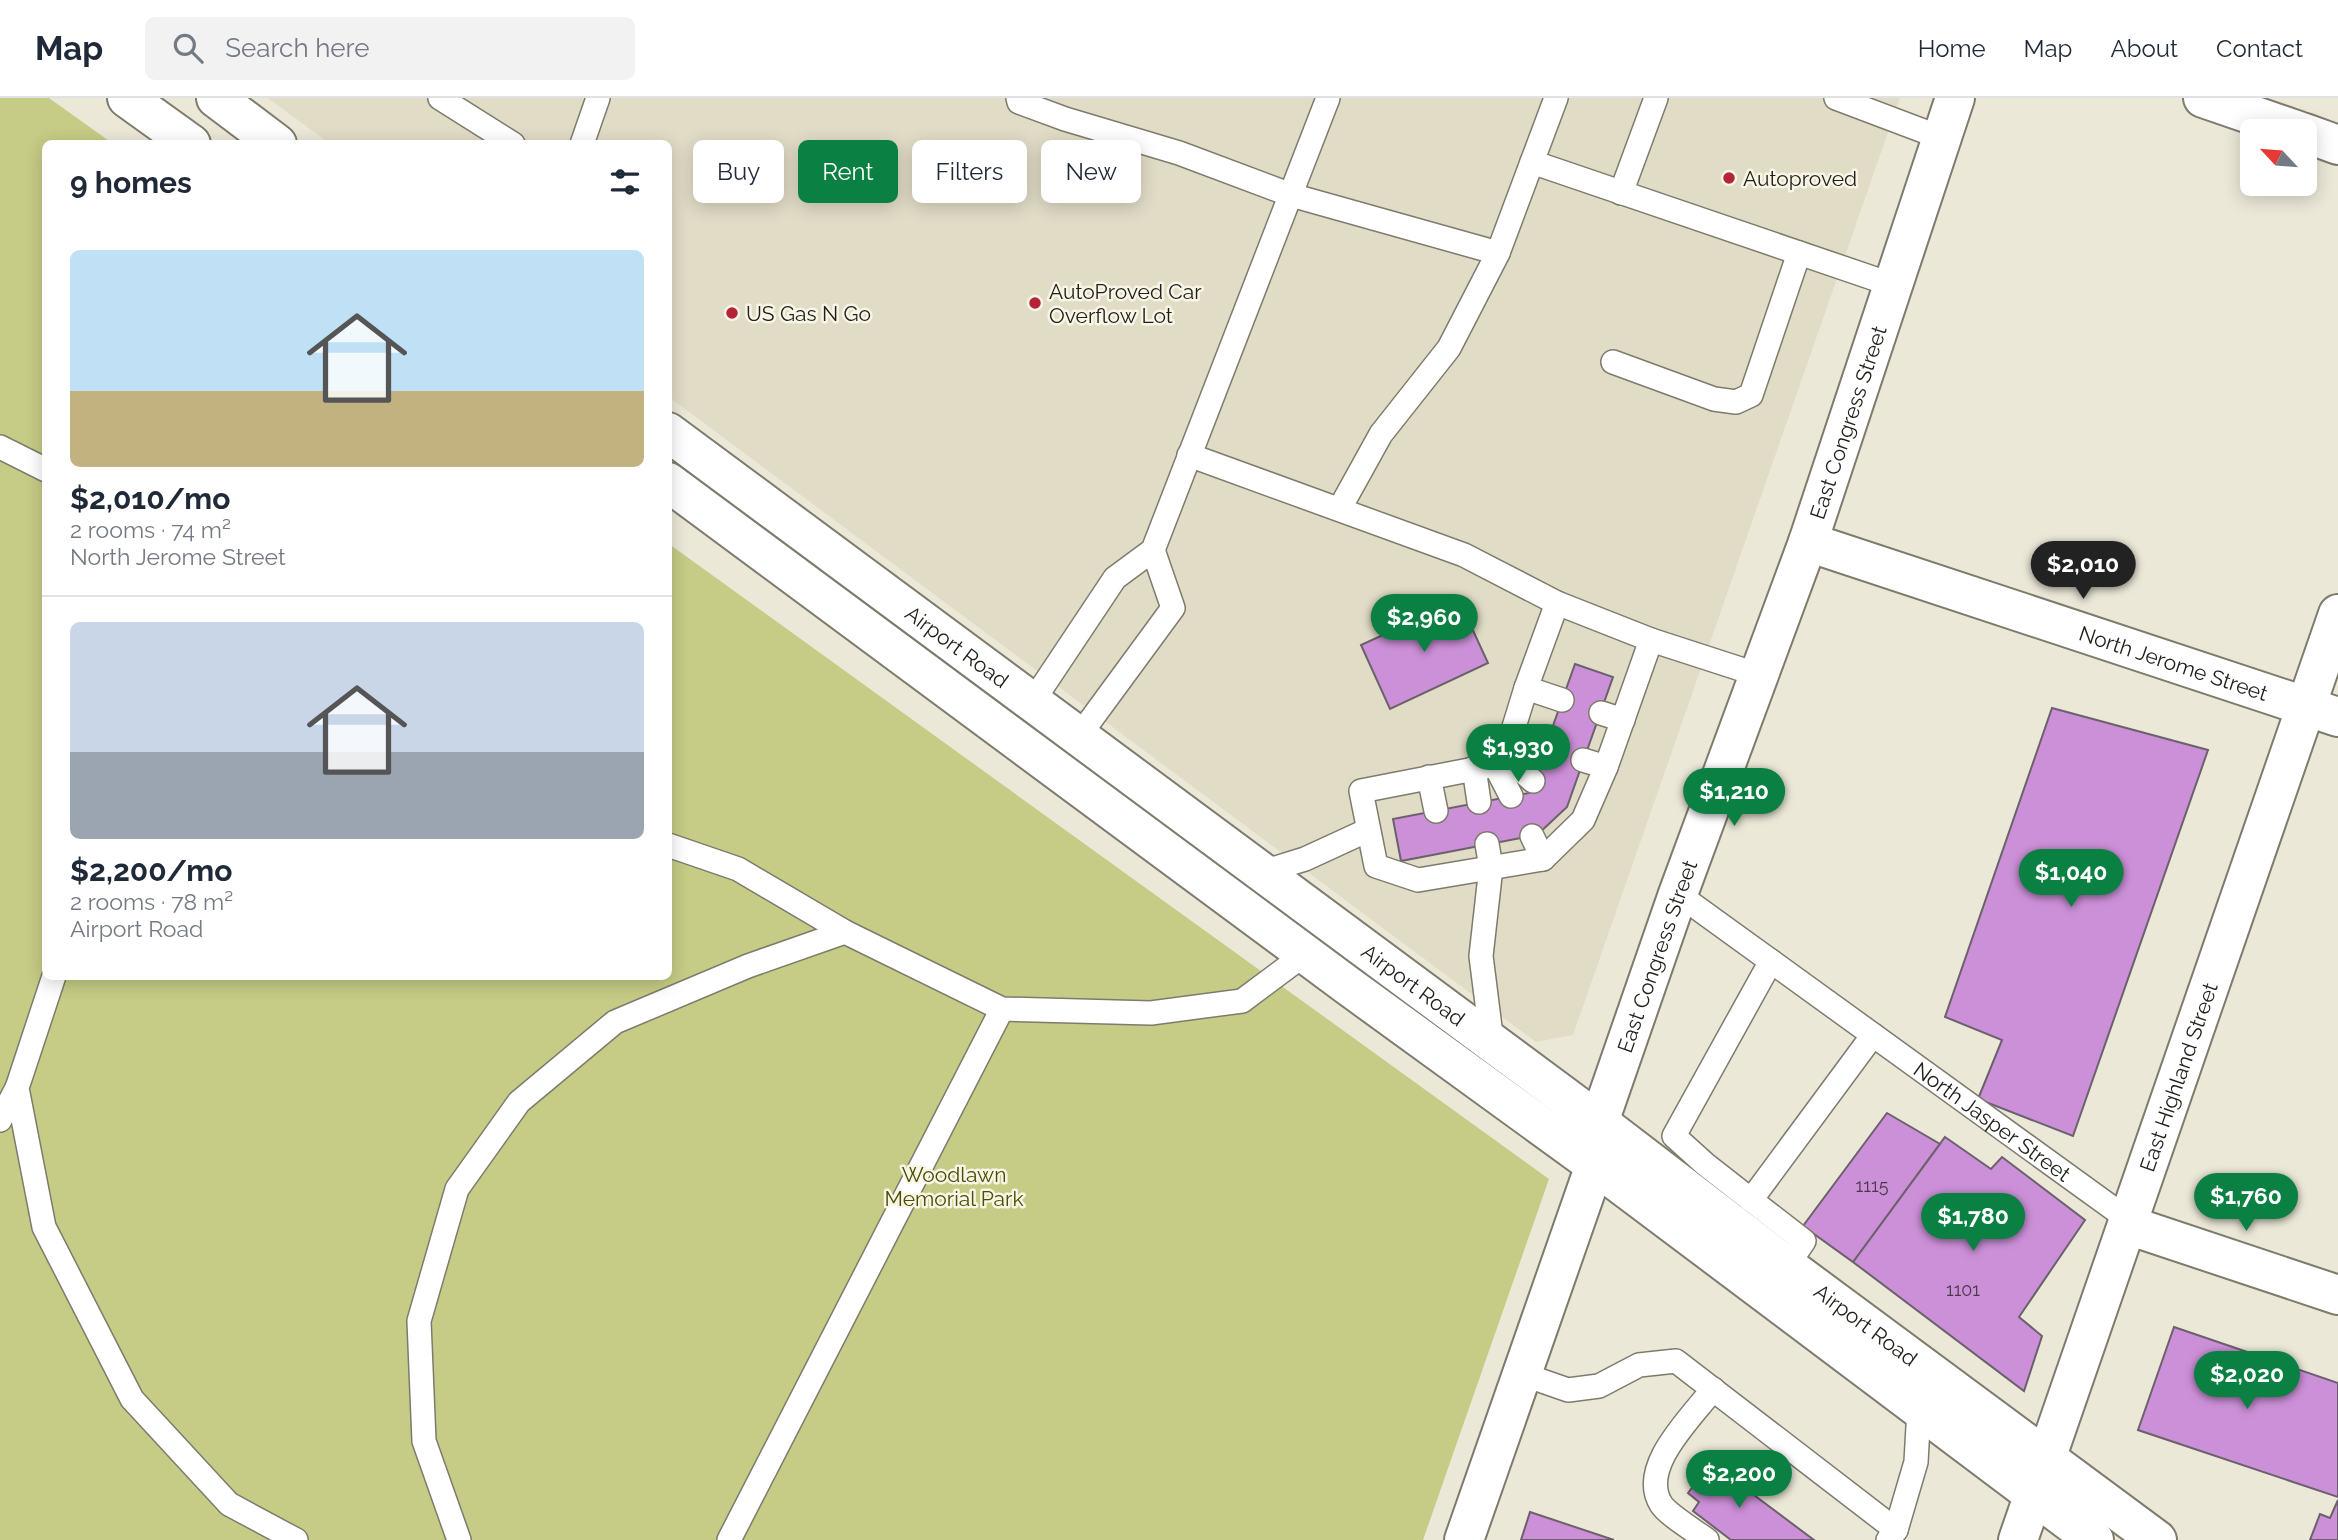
<!DOCTYPE html>
<meta charset="utf-8">
<style>
:root{--surface:#fff;--page:#f2f2f3;--text:#1f2937;--muted:#747a83;--line:#e0e1e3;--accent:#0b8043}
body{margin:0;font-family:Raleway,sans-serif;background:var(--page);color:var(--text);height:100vh;display:flex;flex-direction:column;font-size:26px;white-space:nowrap}
*{box-sizing:border-box;margin:0}
p{font-size:23px;color:var(--muted)}
.icon{flex:none;width:38px;height:38px;fill:none;stroke:currentColor;stroke-width:2;stroke-linecap:round;stroke-linejoin:round}
.map{position:relative;flex:1;overflow:hidden}
.drawer{position:absolute;left:42px;top:42px;width:630px;height:840px;display:flex;flex-direction:column;background:var(--surface);border-radius:10px;box-shadow:0 4px 18px #0003}
.drawer>*{flex:none}
.banner{position:absolute;left:693px;top:42px;width:665px;height:63px;display:flex;gap:14px}
.needle{width:46px;rotate:296deg}
.tools{position:absolute;left:2240px;top:21px;display:grid;gap:14px}
.tools a{display:grid;place-items:center;width:77px;height:77px;border-radius:10px;background:var(--surface);box-shadow:0 4px 18px #0003;font-size:35px}
.price{position:absolute;translate:-50% -60px;padding:0 16px;border-radius:24px;background:var(--accent);color:#fff;font-size:23px;line-height:46px;filter:drop-shadow(0 2px 4px #0008)}
.price::after{content:'';position:absolute;left:50%;top:42px;width:21px;height:16px;margin-left:-10px;background:inherit;clip-path:polygon(0 0,100% 0,50% 100%)}
.price.active{background:#222;color:#fff}
ul{padding:0;list-style:none}
li{display:grid;align-content:center;gap:14px;height:371px;padding:0 28px}
li+li{border-top:2px solid var(--line)}
li span{display:grid;place-items:center;height:217px;border-radius:10px;color:#555}
li>.icon{margin-inline-start:auto}
span .icon{width:126px;height:126px;fill:#fffc;stroke-width:1}
li b{font-size:30px}
h2{display:flex;justify-content:space-between;align-items:center;height:84px;padding:0 28px;font-size:30px}
.pill{padding:0 24px;border-radius:10px;background:var(--surface);box-shadow:0 4px 18px #0003;font-size:24px;line-height:63px}
.pill.active{background:var(--accent);color:#fff}
header{display:flex;align-items:center;gap:42px;box-sizing:border-box;height:98px;padding:0 35px;background:var(--surface);border-bottom:2px solid var(--line)}
header strong{font-size:33px}
nav{display:flex;gap:38px;margin-inline-start:auto;font-size:24px}
.search{width:490px;height:63px;background:var(--page);display:flex;align-items:center;gap:18px;box-sizing:border-box;padding:0 24px;border-radius:10px;color:var(--muted);font-size:26px}
.map>svg:first-child{display:block}
.built{fill:#e1dcc6}
.green{fill:#c6cc85}
.building{fill:#cc90d8;stroke:#6b616c;stroke-width:2}
.lines{fill:none;stroke-linecap:round;stroke-linejoin:round}
.service-casing{stroke:#7e7b6d;stroke-width:26}
.minor-casing{stroke:#7e7b6d;stroke-width:42}
.primary-casing{stroke:#7e7b6d;stroke-width:42}
.service{stroke:#fff;stroke-width:23}
.minor{stroke:#fff;stroke-width:38}
.primary{stroke:#fff;stroke-width:38}
.poi-dot{fill:#b52436;stroke:#f8f5e6;stroke-width:2.5}
.labels{text-anchor:middle;dominant-baseline:central;stroke-width:5;stroke-linejoin:round;paint-order:stroke}
.number-label{font-size:18px;fill:#4a3a48}
.poi-label{font-size:21px;fill:#1f1e18;stroke:#f8f5e6;text-anchor:start}
.street-label{font-size:21px;fill:#1f1e18;stroke:#f8f5e6}
.park-label{font-size:21px;fill:#4b4e00;stroke:#f8f5e6}
</style>
<header>
<strong>Map</strong>
<div class="search"><svg class="icon" aria-label="search" viewBox="0 0 24 24"><circle cx="10" cy="10" r="6"/><path d="M15 15l6 6"/></svg>Search here</div>
<nav><a>Home</a><a>Map</a><a>About</a><a>Contact</a></nav>
</header>
<div class="map">
<svg width="2338" height="1442" viewBox="0 0 2338 1442">
<rect width="100%" height="100%" fill="#ebe8d8"/>
<path class="built" d="M 268,0 L 1900,0 L 1573,937 L 1536,944 L 669,299 L 668,46 L 329,45 Z"/>
<path class="green" d="M 0,0 L 49,0 L 112,45 L 46,46 L 46,878 L 668,878 L 669,446 L 1549,1081 L 1423,1442 L 0,1442 Z"/>
<path class="building" d="M 1459,502 L 1488,565 L 1390,611 L 1361,547 Z
M 1575,566 L 1613,579 L 1567,709 L 1537,737 L 1401,763 L 1393,721 L 1529,695 Z
M 2052,610 L 2208,652 L 2073,1038 L 1978,1001 L 2002,942 L 1945,919 Z
M 1887,1015 L 1940,1046 L 1853,1164 L 1803,1128 Z
M 1945,1039 L 1991,1071 L 2002,1059 L 2085,1122 L 2019,1219 L 2042,1238 L 2024,1293 L 1853,1164 Z
M 2174,1229 L 2338,1285 L 2338,1399 L 2138,1332 Z
M 1711,1365 L 1814,1442 L 1731,1442 L 1693,1413 L 1699,1404 L 1688,1395 Z
M 2338,1402 L 2338,1442 L 2310,1442 L 2320,1416 L 2330,1420 Z
M 1530,1414 L 1614,1442 L 1521,1442 Z"/>
<g class="lines">
<g class="service-casing">
<g id="service">
<path d="M 440,0 L 513,46"/>
<path d="M 1018,0 L 1019,4 L 1065,21 L 1179,55 L 1291,97 L 1498,155 L 1556,0"/>
<path d="M 1836,0 L 1942,40"/>
<path d="M 582,46 L 598,0"/>
<path d="M 1532,64 L 1893,187"/>
<path d="M 1621,95 L 1656,0"/>
<path d="M 1613,264 L 1714,301 L 1736,304 L 1751,297 L 1799,155"/>
<path d="M 0,349 L 46,372"/>
<path d="M 1189,357 L 1464,457 L 1557,505 L 1651,542"/>
<path d="M 1340,410 L 1381,336 L 1449,250 L 1498,155"/>
<path d="M 1557,505 L 1526,590 L 1505,658 L 1495,667 L 1361,693 L 1376,768 L 1418,782 L 1543,761 L 1583,722 L 1606,669 L 1651,542 L 1759,577"/>
<path d="M 1526,590 L 1562,602"/>
<path d="M 1033,603 L 1115,480 L 1153,452 L 1328,0"/>
<path d="M 1601,615 L 1623,622"/>
<path d="M 1511,637 L 1545,649"/>
<path d="M 1079,638 L 1173,510 L 1153,452"/>
<path d="M 1505,658 L 1533,683"/>
<path d="M 1583,662 L 1606,669"/>
<path d="M 1495,667 L 1511,698"/>
<path d="M 1474,670 L 1479,704"/>
<path d="M 1429,679 L 1436,713"/>
<path d="M 1532,738 L 1543,761"/>
<path d="M 1487,746 L 1491,769 L 1481,858 L 1492,945"/>
<path d="M 668,747 L 738,771 L 845,834 L 1002,911 L 1151,915 L 1242,903 L 1305,856"/>
<path d="M 1263,774 L 1305,761 L 1368,732"/>
<path id="s1" d="M 1678,796 L 2129,1122"/>
<path d="M 54,878 L 17,990 L 44,1129 L 132,1301 L 229,1406 L 296,1442"/>
<path d="M 0,1022 L 17,990"/>
<path d="M 1751,1102 L 1705,1066 L 1674,1038 L 1771,863"/>
<path d="M 1787,1168 L 1804,1143 L 1751,1102 L 1873,937"/>
<path d="M 1522,1276 L 1568,1292 L 1599,1288 L 1639,1267 L 1676,1263 L 1896,1432 L 1888,1442"/>
<path d="M 1896,1432 L 1916,1364 L 1919,1311"/>
<path d="M 459,1442 L 424,1343 L 419,1223 L 457,1091 L 519,1004 L 615,924 L 748,868 L 845,834"/>
<path d="M 729,1442 L 1002,911"/>
<path d="M 1707,1442 C 1695,1433 1668,1417 1661,1406 C 1638,1369 1692,1319 1713,1291"/>
</g>
</g>
<g class="minor-casing">
<g id="minor">
<path d="M 2203,0 L 2299,33"/>
<path d="M 2305,35 L 2338,47"/>
<path id="s2" d="M 1808,444 L 2338,619"/>
<path d="M 2129,1122 L 2143,1132 L 2338,1197"/>
<path id="s3" d="M 1464,1442 L 1595,1067 L 1599,1024 L 1678,796 L 1808,444 L 1955,0"/>
<path id="s4" d="M 2018,1442 L 2338,516"/>
</g>
</g>
<g class="primary-casing">
<g id="primary">
<path d="M 127,0 L 191,46"/>
<path d="M 216,0 L 277,46"/>
<path id="s5" d="M 668,334 L 1599,1024 L 1787,1168 L 2157,1442"/>
<path d="M 668,384 L 1347,887 L 1595,1067 L 2094,1442"/>
</g>
</g>
<use href="#service" class="service"/>
<use href="#minor" class="minor"/>
<use href="#primary" class="primary"/>
</g>
<g class="poi-dot">
<circle cx="1729" cy="80" r="7"/>
<circle cx="1035" cy="205" r="7"/>
<circle cx="732" cy="215" r="7"/>
</g>
<g class="labels">
<g class="number-label">
<text x="1872" y="1087">1115</text>
<text x="1963" y="1191">1101</text>
</g>
<g class="poi-label">
<text x="1743" y="80">Autoproved</text>
<text x="1049" y="193">AutoProved Car<tspan x="1049" dy="24">Overflow Lot</tspan></text>
<text x="746" y="215">US Gas N Go</text>
</g>
<g class="street-label">
<text stroke="none"><textPath href="#s3" startOffset="1183">East Congress Street</textPath></text>
<text stroke="none"><textPath href="#s5" startOffset="360">Airport Road</textPath></text>
<text stroke="none"><textPath href="#s2" startOffset="385">North Jerome Street</textPath></text>
<text stroke="none"><textPath href="#s3" startOffset="616">East Congress Street</textPath></text>
<text stroke="none"><textPath href="#s5" startOffset="928">Airport Road</textPath></text>
<text stroke="none"><textPath href="#s4" startOffset="490">East Highland Street</textPath></text>
<text stroke="none"><textPath href="#s1" startOffset="388">North Jasper Street</textPath></text>
<text stroke="none"><textPath href="#s5" startOffset="1494">Airport Road</textPath></text>
</g>
<g class="park-label">
<text x="954" y="1076">Woodlawn<tspan x="954" dy="24">Memorial Park</tspan></text>
</g>
</g>
</svg>
<div class="tools">
<a><svg class="needle" viewBox="-14 -14 28 28"><path d="M0-13l5 13h-10z" fill="#e53935"/><path d="M0 13l5-13h-10z" fill="#747a83"/></svg></a>
</div>
<b class="price active" style="left:2083px;top:503px">$2,010</b>
<b class="price" style="left:1424px;top:556px">$2,960</b>
<b class="price" style="left:1518px;top:686px">$1,930</b>
<b class="price" style="left:1734px;top:730px">$1,210</b>
<b class="price" style="left:2071px;top:811px">$1,040</b>
<b class="price" style="left:2246px;top:1135px">$1,760</b>
<b class="price" style="left:1973px;top:1155px">$1,780</b>
<b class="price" style="left:2247px;top:1313px">$2,020</b>
<b class="price" style="left:1739px;top:1412px">$2,200</b>
<div class="banner">
<a class="pill">Buy</a>
<a class="pill active">Rent</a>
<a class="pill">Filters</a>
<a class="pill">New</a>
</div>
<section class="drawer">
<h2>9 homes<svg class="icon" aria-label="filters" viewBox="0 0 24 24"><path d="M4 7h16M4 17h16"/><circle cx="9" cy="7" r="2"/><circle cx="15" cy="17" r="2"/></svg></h2>
<ul>
<li><span style="background:linear-gradient(#bfe0f5 65%,#c2b280 0)"><svg class="icon" aria-label="home" viewBox="0 0 24 24"><path d="M3 11l9-7 9 7M6 9v11h12V9"/></svg></span><div><b>$2,010/mo</b><p>2 rooms · 74 m²</p><p>North Jerome Street</p></div></li>
<li><span style="background:linear-gradient(#c9d6e8 60%,#9aa5b1 0)"><svg class="icon" aria-label="home" viewBox="0 0 24 24"><path d="M3 11l9-7 9 7M6 9v11h12V9"/></svg></span><div><b>$2,200/mo</b><p>2 rooms · 78 m²</p><p>Airport Road</p></div></li>
</ul>
</section>
</div>
